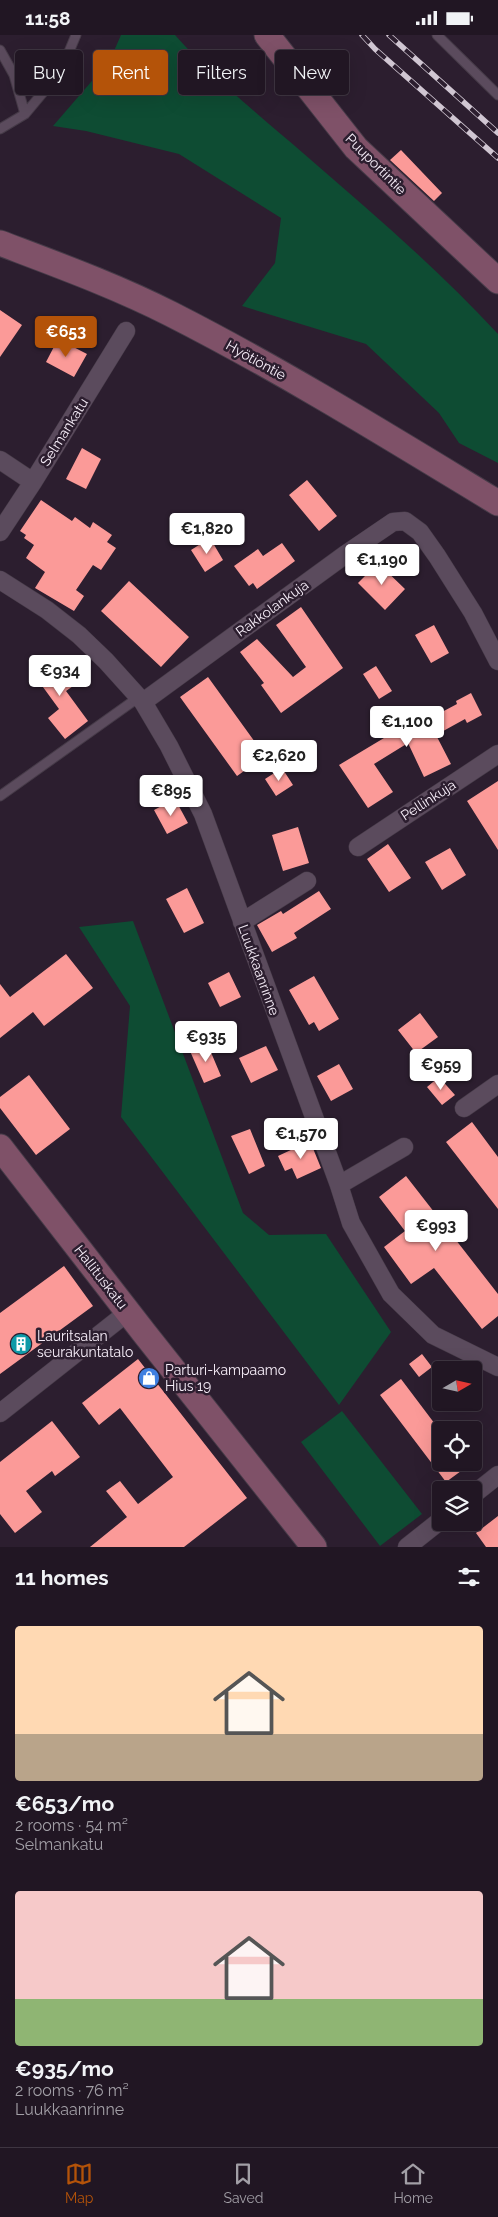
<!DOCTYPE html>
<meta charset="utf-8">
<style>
:root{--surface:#211623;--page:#2d2330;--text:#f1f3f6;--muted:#a29fa6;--line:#3e3541;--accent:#b45309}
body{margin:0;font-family:Raleway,sans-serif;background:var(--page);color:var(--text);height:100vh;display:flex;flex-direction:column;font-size:19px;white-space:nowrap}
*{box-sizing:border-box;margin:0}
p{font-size:16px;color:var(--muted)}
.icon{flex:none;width:28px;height:28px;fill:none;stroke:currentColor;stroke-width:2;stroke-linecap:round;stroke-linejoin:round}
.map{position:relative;height:1512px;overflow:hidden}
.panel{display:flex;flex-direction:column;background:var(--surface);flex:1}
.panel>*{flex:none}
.guide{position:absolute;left:15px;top:15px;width:469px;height:45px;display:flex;gap:10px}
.needle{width:32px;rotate:81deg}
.tools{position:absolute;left:432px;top:1326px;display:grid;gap:10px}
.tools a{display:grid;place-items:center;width:50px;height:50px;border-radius:5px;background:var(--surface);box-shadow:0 5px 20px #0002,0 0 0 1px var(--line);font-size:25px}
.price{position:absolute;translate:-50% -42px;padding:0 11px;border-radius:5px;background:#fff;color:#222;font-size:16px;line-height:32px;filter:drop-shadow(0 1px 2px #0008)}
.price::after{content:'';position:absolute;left:50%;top:30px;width:15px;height:11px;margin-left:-8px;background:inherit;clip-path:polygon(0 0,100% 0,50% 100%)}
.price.on{background:var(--accent);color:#fff}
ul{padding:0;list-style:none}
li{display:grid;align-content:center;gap:10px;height:265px;padding:0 15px}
li span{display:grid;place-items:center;height:155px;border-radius:5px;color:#555}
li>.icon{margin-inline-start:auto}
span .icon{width:90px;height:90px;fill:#fffc;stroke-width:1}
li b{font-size:21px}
h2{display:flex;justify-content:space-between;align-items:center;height:60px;padding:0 15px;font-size:21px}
.tag{padding:0 18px;border-radius:5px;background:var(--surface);box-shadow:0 5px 20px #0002,0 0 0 1px var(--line);font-size:18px;line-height:45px}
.tag.on{background:var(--accent);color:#fff}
.status{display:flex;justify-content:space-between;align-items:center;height:35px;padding:0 25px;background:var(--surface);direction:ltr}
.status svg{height:14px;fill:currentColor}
.tabs{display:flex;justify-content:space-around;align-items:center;height:70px;border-top:1px solid var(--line);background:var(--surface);font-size:14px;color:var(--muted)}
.tabs a{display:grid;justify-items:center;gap:2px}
.tabs .on{color:var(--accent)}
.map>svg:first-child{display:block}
.green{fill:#0e4c33}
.building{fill:#fb9a98}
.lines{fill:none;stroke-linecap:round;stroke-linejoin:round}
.lane-casing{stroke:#463b48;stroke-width:11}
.street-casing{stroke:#463b48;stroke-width:19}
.secondary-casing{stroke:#463b48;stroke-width:27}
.lane{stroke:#5b4b5d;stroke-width:9}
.street{stroke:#5b4b5d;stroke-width:18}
.secondary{stroke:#7f5168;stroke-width:25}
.rail-casing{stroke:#d0c6d2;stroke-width:5.5}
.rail{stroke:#2c1e2f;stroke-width:4;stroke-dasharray:11;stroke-linecap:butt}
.labels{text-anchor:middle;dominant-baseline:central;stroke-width:5;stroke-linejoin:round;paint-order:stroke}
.street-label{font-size:14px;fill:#f7eef9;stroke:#2c1e2f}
.poi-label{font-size:14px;fill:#f7eef9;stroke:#2c1e2f;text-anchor:start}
</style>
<div class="status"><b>11:58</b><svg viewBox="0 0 49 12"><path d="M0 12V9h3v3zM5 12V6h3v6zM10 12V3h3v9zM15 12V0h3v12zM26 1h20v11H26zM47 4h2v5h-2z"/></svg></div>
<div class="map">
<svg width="498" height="1512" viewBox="0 0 498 1512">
<rect width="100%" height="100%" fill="#2c1e2f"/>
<path class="green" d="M 121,0 L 175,0 C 213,43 260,81 303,118 C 370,176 438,234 498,299 L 498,428 L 459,408 L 439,378 L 366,309 L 242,271 L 275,228 L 281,183 L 179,119 L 86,96 L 53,91 L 110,25 Z
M 133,886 L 243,1178 L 269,1200 L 326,1199 L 391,1297 L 339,1370 L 121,1082 L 130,971 L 79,892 Z
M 342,1376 L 422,1479 L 380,1511 L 301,1407 Z"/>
<path class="building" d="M 401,115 L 442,158 L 434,166 L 390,125 Z
M 0,275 L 22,290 L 0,322 Z
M 58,304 L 87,319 L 74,342 L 46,327 Z
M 82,413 L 101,424 L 86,454 L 66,444 Z
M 307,445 L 337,481 L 319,496 L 289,460 Z
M 41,465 L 72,486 L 75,482 L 90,493 L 93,487 L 112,500 L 107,507 L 116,513 L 101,535 L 93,530 L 76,555 L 84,561 L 74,576 L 35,553 L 45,537 L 26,523 L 34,510 L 24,503 L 26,500 L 20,496 Z
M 210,503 L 223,525 L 205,537 L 191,515 Z
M 282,508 L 295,526 L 257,554 L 253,548 L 249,551 L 234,531 L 258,514 L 263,521 Z
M 378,528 L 405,554 L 385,575 L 358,548 Z
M 129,546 L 189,602 L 161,632 L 101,576 Z
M 301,572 L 343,633 L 281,678 L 261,650 L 264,648 L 240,617 L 257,604 L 293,642 L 306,632 L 276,590 Z
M 434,590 L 449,618 L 431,628 L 415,600 Z
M 55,620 L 76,649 L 66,656 L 88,686 L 65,704 L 48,683 L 59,674 L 32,637 Z
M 376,631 L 392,656 L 379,664 L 363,639 Z
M 208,642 L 265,721 L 237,741 L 180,662 Z
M 471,658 L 482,680 L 467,688 L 465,684 L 436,700 L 451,729 L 424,742 L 408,708 L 374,729 L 393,757 L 368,773 L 339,730 L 399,694 L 394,681 L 420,671 L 425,686 L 457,669 L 456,666 Z
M 282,733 L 293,750 L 276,761 L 265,744 Z
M 498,746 L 498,815 L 467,766 Z
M 175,764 L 188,788 L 167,799 L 154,775 Z
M 298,792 L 309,828 L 283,836 L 272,800 Z
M 388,809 L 411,843 L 389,857 L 367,824 Z
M 450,813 L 466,840 L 442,855 L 425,827 Z
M 187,853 L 204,888 L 184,898 L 166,864 Z
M 319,856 L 331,874 L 294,898 L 297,903 L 272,917 L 257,890 L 281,876 L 283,879 Z
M 66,919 L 93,953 L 44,991 L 33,977 L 0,1003 L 0,949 L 10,962 Z
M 229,937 L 241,962 L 220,972 L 208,948 Z
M 314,941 L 339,984 L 319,996 L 314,987 L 309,990 L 289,955 Z
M 420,978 L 438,1002 L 416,1018 L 398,995 Z
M 207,1008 L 221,1041 L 204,1048 L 190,1016 Z
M 266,1011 L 278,1035 L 251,1048 L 239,1023 Z
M 339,1029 L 353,1054 L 331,1066 L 317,1041 Z
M 29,1040 L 70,1094 L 36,1120 L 0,1073 L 0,1062 Z
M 439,1042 L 455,1060 L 442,1070 L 427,1052 Z
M 472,1087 L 498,1122 L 498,1174 L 446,1107 Z
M 250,1094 L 265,1131 L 249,1139 L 231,1101 Z
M 310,1106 L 321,1133 L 297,1144 L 292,1133 L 285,1136 L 278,1121 Z
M 406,1141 L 498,1259 L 498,1281 L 482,1294 L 434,1233 L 411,1249 L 384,1212 L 405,1196 L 379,1162 Z
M 64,1231 L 93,1271 L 0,1339 L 0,1278 Z
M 422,1319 L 432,1332 L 419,1342 L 409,1329 Z
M 138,1324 L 247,1463 L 184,1512 L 90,1512 L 127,1482 L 106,1456 L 120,1446 L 138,1469 L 173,1442 L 120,1373 L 99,1390 L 82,1368 Z
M 401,1344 L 441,1397 L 441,1428 L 472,1428 L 446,1447 L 380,1360 Z
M 52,1386 L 80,1422 L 55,1441 L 52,1436 L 26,1456 L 42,1477 L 15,1498 L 0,1479 L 0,1427 Z
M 498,1481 L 498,1512 L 486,1512 L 476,1498 Z"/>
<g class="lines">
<g class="lane-casing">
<path id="lane" d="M 437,0 L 498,60
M 0,15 L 14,40 L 25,79
M 0,94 L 25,79 L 61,36 L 76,0
M 0,761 L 139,662"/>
</g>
<g class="street-casing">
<path id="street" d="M 0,425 L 33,447
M 0,497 L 33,447 L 126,296
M 0,545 L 47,575 L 79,600 L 106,626 L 143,667 L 169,711 L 203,779 L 339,1150 L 351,1188 L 391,1259 L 433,1300 L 498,1332
M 143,667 L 346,519 L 393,487 L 405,486 L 420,497 L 437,521 L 473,578 L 498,626
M 358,812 L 498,719
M 242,887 L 307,846
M 464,1073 L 498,1049
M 339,1150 L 404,1112
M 0,1378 L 128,1277
M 474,1459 L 498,1440
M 407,1512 L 441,1485"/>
</g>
<g class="secondary-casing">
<path id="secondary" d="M 267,0 L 356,113 L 498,246
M 0,208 C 58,230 116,251 171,279 C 283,336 391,403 498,468
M 0,1112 L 145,1299 L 314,1512"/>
</g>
<use href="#lane" class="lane"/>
<use href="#street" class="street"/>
<use href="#secondary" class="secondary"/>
<g class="rail-casing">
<path id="rail" d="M 362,0 L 375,14 L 498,123
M 389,0 L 498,98"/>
</g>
<use href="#rail" class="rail"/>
</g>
<defs>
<g id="building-disc" transform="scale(1.125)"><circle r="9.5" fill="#0f9aa8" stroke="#2c1e2f"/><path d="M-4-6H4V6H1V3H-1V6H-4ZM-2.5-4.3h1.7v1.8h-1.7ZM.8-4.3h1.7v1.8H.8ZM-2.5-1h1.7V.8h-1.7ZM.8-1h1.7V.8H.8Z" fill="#fff"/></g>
<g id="shop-disc" transform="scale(1.125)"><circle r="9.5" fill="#3f7fe0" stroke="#2c1e2f"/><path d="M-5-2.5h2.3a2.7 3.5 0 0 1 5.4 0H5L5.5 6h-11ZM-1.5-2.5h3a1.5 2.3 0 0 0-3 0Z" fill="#fff"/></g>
</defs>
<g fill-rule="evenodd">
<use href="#building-disc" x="21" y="1309"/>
<use href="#shop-disc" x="149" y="1343"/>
</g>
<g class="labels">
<g class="street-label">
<text transform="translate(376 129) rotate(45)">Puuportintie</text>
<text transform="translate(256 325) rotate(29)">Hyötiöntie</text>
<text transform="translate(64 397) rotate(-58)">Selmankatu</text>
<text transform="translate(272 573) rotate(-36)">Rakkolankuja</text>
<text transform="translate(428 765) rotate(-33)">Pellinkuja</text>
<text transform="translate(259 935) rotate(70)">Luukkaanrinne</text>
<text transform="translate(101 1242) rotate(52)">Hallituskatu</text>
</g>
<g class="poi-label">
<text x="37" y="1301">Lauritsalan<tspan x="37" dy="16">seurakuntatalo</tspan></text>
<text x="165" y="1335">Parturi-kampaamo<tspan x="165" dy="16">Hius 19</tspan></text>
</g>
</g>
</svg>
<div class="tools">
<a><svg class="needle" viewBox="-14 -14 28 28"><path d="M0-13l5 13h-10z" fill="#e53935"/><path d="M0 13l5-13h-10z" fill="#a29fa6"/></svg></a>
<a><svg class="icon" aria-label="locate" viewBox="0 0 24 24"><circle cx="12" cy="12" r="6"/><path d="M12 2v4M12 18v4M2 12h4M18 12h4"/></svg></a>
<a><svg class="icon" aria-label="layers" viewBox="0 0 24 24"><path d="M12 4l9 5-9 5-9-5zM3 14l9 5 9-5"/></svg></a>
</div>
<b class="price on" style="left:66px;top:323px">€653</b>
<b class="price" style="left:207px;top:520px">€1,820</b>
<b class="price" style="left:382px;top:551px">€1,190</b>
<b class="price" style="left:60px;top:662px">€934</b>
<b class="price" style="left:407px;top:713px">€1,100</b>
<b class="price" style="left:279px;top:747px">€2,620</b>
<b class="price" style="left:171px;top:782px">€895</b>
<b class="price" style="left:206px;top:1028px">€935</b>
<b class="price" style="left:441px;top:1056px">€959</b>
<b class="price" style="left:301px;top:1125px">€1,570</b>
<b class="price" style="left:436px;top:1217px">€993</b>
<div class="guide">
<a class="tag">Buy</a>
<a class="tag on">Rent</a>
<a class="tag">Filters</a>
<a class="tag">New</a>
</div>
</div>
<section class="panel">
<h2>11 homes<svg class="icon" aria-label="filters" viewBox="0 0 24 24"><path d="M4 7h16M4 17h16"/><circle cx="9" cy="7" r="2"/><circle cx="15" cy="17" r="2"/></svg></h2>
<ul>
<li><span style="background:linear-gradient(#ffd9b3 70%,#b9a48a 0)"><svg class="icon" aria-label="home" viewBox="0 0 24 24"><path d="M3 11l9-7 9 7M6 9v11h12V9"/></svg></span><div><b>€653/mo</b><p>2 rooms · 54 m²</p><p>Selmankatu</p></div></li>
<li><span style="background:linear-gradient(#f6c9c9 70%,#8fb573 0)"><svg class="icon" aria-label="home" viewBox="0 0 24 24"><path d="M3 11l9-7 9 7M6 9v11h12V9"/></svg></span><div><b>€935/mo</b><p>2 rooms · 76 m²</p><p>Luukkaanrinne</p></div></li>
</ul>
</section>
<nav class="tabs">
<a class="on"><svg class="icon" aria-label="map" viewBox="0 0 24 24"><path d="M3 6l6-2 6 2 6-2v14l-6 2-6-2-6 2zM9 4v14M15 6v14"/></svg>Map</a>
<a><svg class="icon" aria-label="saved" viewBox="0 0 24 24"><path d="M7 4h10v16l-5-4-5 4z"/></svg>Saved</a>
<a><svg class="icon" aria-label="home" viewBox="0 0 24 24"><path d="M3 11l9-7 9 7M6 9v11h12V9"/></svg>Home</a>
</nav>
